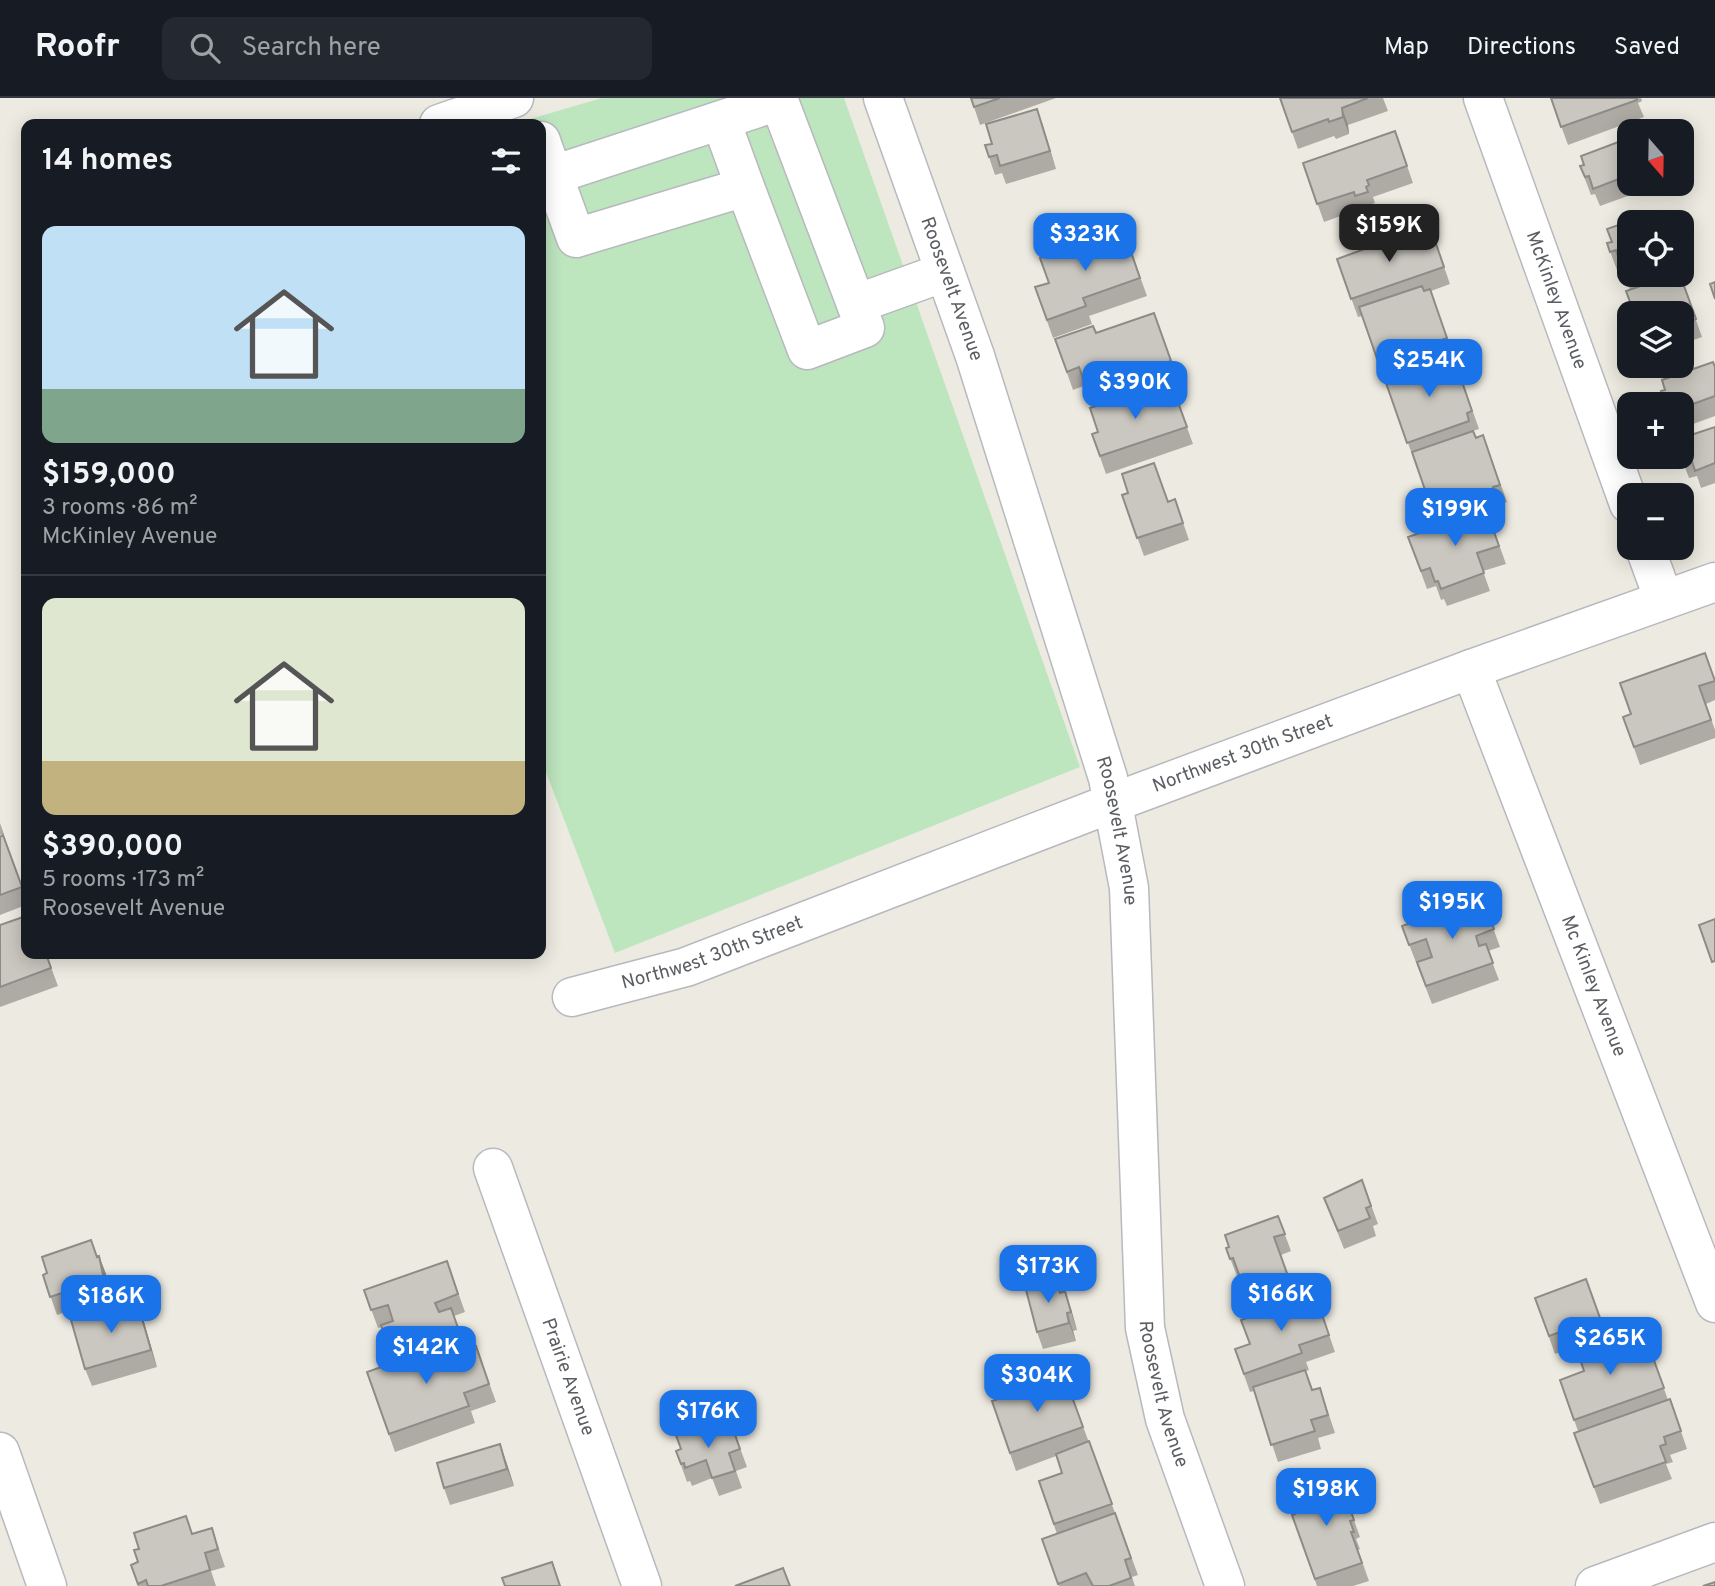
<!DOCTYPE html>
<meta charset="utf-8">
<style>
:root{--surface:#171b24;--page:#242831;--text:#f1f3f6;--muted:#9ea1a6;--line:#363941;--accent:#1a73e8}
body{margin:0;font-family:Overpass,sans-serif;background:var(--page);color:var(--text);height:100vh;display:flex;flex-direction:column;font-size:26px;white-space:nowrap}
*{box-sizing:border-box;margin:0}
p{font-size:23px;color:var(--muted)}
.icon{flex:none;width:38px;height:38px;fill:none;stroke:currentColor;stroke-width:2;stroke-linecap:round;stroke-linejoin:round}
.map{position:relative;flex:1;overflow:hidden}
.sheet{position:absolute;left:21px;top:21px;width:525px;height:840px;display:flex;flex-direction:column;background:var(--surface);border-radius:14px;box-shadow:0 4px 18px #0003}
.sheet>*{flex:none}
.needle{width:46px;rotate:160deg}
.buttons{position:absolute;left:1617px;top:21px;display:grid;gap:14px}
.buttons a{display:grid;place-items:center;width:77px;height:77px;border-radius:14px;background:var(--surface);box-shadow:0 4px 18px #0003;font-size:35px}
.price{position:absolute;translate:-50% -60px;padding:0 16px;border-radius:14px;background:var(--accent);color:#fff;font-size:23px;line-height:46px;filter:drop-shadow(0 2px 4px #0008)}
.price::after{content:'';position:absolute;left:50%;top:42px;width:21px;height:16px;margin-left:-10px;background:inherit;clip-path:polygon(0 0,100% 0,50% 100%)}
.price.on{background:#222;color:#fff}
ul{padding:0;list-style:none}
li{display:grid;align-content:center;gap:14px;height:371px;padding:0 21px}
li+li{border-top:2px solid var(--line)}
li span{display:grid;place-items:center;height:217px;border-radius:14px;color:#555}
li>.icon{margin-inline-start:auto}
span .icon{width:126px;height:126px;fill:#fffc;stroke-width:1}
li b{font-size:30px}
h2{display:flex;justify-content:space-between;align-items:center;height:84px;padding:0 21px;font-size:30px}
header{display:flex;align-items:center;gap:42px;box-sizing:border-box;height:98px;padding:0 35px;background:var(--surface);border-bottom:2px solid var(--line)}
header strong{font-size:33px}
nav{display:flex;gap:38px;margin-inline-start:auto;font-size:24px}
.search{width:490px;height:63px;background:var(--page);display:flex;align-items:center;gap:18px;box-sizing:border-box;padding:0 24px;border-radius:14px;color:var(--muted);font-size:26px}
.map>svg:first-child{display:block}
.green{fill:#bde5be}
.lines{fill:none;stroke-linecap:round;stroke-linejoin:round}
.minor-casing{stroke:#b7b9be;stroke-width:41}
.minor{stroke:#fff;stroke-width:38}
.wall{fill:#aeaba5}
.shaded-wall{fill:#8d8b86}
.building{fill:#cac7c0;stroke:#8d8b86;stroke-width:2}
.labels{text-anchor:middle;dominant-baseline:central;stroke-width:5;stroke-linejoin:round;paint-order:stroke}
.street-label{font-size:19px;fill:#5a5d62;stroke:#fff}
</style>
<header>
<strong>Roofr</strong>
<div class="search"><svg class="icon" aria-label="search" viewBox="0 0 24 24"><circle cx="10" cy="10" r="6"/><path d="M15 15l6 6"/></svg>Search here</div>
<nav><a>Map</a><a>Directions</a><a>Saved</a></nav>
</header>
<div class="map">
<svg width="1715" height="1488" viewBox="0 0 1715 1488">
<rect width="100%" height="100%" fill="#edebe1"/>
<path class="green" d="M 602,0 L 844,0 L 1080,669 L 615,855 L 541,661 L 541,26 L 513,26 Z"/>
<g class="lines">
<g class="minor-casing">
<g id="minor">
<path id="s1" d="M 883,0 L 975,258 L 1108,680 L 1129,790 L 1145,1230 L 1165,1321 L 1225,1488"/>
<path id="s2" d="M 1483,0 L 1629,406"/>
<path d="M 721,23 L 745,89"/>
<path d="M 439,26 L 514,0"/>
<path d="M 541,43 L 553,77 L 779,3 L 856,206 L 945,174"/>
<path d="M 553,77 L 576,140 L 745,89 L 807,252 L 865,230 L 856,206"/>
<path d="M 1645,450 L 1664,502"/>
<path id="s3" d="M 1471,571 L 1715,1205"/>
<path id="s4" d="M 572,899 L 686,869 L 1112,705 L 1471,571 L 1715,484"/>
<path id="s5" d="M 493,1070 L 642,1488"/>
<path d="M 0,1354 L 47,1488"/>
<path d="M 1595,1488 L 1715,1444"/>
</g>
</g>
<use href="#minor" class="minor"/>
</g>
<path class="wall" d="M 971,0 L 1056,0 L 980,27 Z
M 1280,0 L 1383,0 L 1388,13 L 1348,27 L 1349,36 L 1336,41 L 1334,38 L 1298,51 Z
M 1551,0 L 1641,0 L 1642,3 L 1638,5 L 1644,19 L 1568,47 Z
M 1037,11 L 1056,71 L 1006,86 L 1002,75 L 995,77 L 989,59 L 992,46 Z
M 1395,33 L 1413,85 L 1373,99 L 1375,105 L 1372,106 L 1374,111 L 1362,115 L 1360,111 L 1324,124 L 1303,65 Z
M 1629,40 L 1629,86 L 1648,86 L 1650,90 L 1600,108 L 1595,96 L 1591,97 L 1580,68 Z
M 1629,124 L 1629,177 L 1654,177 L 1656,183 L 1680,177 L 1702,239 L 1682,246 L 1682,215 L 1634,215 L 1626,193 L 1630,192 L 1622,170 L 1617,172 L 1607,145 L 1612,144 Z
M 1123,131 L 1147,198 L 1089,218 L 1092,226 L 1053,240 L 1035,189 L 1049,185 Z
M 1432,134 L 1450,186 L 1431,193 L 1453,258 L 1448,260 L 1450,265 L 1455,263 L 1479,331 L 1473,333 L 1476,340 L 1483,337 L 1507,404 L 1500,407 L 1502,414 L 1489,418 L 1506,466 L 1483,473 L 1490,493 L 1447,508 L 1444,501 L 1441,502 L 1436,488 L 1427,491 L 1408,439 L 1438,428 L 1362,218 L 1358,219 L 1337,161 L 1391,148 Z
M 1154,215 L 1178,280 L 1153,289 L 1159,305 L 1176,299 L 1193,346 L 1106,376 L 1092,336 L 1098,334 L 1094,309 L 1086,287 L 1073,292 L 1055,241 L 1096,235 Z
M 1656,268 L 1667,268 L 1658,271 Z
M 1715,269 L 1715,318 L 1682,330 L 1682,306 L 1666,306 L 1665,292 Z
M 1715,329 L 1715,385 L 1701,390 L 1697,378 L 1689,380 L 1681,359 L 1685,349 Z
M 1122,397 L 1168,404 L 1175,401 L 1189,442 L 1144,458 Z
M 1705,555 L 1715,583 L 1715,602 L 1706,606 L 1715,632 L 1715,640 L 1640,667 L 1623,619 L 1631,616 Z
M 0,725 L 4,736 L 0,737 Z
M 3,737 L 26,802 L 26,807 L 0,817 L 0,739 Z
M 1482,799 L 1500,849 L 1488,853 L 1499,882 L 1432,906 L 1402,828 Z
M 0,827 L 46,856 L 58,888 L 0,909 Z
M 1362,1082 L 1378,1126 L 1373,1128 L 1376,1138 L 1344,1151 L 1324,1100 Z
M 1278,1118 L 1291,1153 L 1281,1157 L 1294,1196 L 1251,1211 L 1239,1178 L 1237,1178 L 1226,1150 Z
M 99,1158 L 106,1176 L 111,1198 L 57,1217 L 43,1177 Z
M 447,1163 L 465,1214 L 454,1218 L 465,1248 L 448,1254 L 449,1258 L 476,1248 L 496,1304 L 471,1313 L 475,1325 L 395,1354 L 367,1274 L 394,1264 L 382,1229 L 378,1230 L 364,1192 Z
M 1586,1181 L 1607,1237 L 1555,1256 L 1535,1200 Z
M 1061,1195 L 1071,1211 L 1077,1232 L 1073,1233 L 1076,1243 L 1043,1251 L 1037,1234 Z
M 1315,1196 L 1335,1254 L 1306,1264 L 1309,1272 L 1306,1273 L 1313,1292 L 1326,1308 L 1335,1335 L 1318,1340 L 1321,1351 L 1278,1364 L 1254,1293 L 1250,1294 L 1235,1251 L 1250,1246 Z
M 137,1203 L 143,1221 L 157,1269 L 92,1288 L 85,1271 Z
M 1637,1255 L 1642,1261 L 1652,1257 L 1668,1302 L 1670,1301 L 1687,1351 L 1670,1357 L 1673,1364 L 1666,1366 L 1672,1381 L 1600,1406 L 1574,1335 L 1578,1333 L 1560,1282 Z
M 1064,1277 L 1138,1477 L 1132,1479 L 1135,1488 L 1059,1488 L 1042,1441 L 1057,1436 L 1039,1383 L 1062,1375 L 1056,1358 L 1016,1373 L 992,1303 Z
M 733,1331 L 747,1369 L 736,1373 L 742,1390 L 719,1398 L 712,1380 L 692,1388 L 690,1383 L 687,1384 L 676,1353 Z
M 506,1363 L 514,1388 L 450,1407 L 444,1390 Z
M 1339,1380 L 1360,1439 L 1356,1441 L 1360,1451 L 1358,1452 L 1369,1483 L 1353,1488 L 1317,1488 L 1292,1417 Z
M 192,1436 L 218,1448 L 225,1469 L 211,1473 L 216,1488 L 138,1488 L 131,1467 Z"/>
<path class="shaded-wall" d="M 1342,10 L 1348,27 L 1349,36 L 1343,19 Z
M 1037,11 L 1043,28 L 1056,71 L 1050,53 Z
M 99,1158 L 106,1176 L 111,1198 L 104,1181 Z
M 1065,1193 L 1071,1211 L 1077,1232 L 1071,1214 Z
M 137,1203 L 143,1221 L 157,1269 L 151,1252 Z
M 1067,1215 L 1073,1233 L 1076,1243 L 1069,1225 Z
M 500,1346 L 506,1363 L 514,1388 L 507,1371 Z"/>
<path class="building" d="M 971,0 L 1000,0 L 974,9 Z
M 1280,0 L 1368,0 L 1342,10 L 1343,19 L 1329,24 L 1328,21 L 1292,34 Z
M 1551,0 L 1637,0 L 1637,2 L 1561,29 Z
M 1037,11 L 1050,53 L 1000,68 L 997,57 L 989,59 L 985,47 L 992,46 L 986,26 Z
M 1395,33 L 1407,68 L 1367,82 L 1369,87 L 1366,89 L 1368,94 L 1355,98 L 1354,94 L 1317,106 L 1303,65 Z
M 1629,40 L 1629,77 L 1593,91 L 1589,78 L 1585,79 L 1580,68 L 1584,67 L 1581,58 Z
M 1658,113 L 1662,124 L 1629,124 L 1629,174 L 1624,176 L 1616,152 L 1610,154 L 1607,145 L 1612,144 L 1607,131 Z
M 1123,131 L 1140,180 L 1083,200 L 1086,208 L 1047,222 L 1035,189 L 1049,185 L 1040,160 Z
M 1432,134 L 1444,169 L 1351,201 L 1337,161 L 1373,148 L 1371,143 L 1387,137 L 1390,148 Z
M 1673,177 L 1680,177 L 1696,221 L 1682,226 L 1682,215 L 1638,215 L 1636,208 L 1632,209 L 1626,193 Z
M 1715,184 L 1715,201 L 1710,186 Z
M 1422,188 L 1424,193 L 1430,191 L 1447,240 L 1441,242 L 1444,250 L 1381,272 L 1359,209 Z
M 1154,215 L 1171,263 L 1087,292 L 1079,269 L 1067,274 L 1055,241 L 1093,228 L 1096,235 Z
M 1448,259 L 1450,265 L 1455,263 L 1472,313 L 1467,315 L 1469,323 L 1407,345 L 1385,282 Z
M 1713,264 L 1715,269 L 1715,298 L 1682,310 L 1682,306 L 1672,306 L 1671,305 L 1666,306 L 1661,293 L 1665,292 L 1662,282 Z
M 1153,289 L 1158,306 L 1176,299 L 1187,329 L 1100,358 L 1092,336 L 1098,334 L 1090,310 Z
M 1715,329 L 1715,365 L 1695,373 L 1691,360 L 1682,363 L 1681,359 L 1682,359 L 1682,350 L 1685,349 L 1682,340 Z
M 1473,333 L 1476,340 L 1483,337 L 1500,387 L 1493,389 L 1495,396 L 1434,418 L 1412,354 Z
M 1154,365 L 1168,404 L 1175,401 L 1183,425 L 1137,440 L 1122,397 L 1128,395 L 1122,376 Z
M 1486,411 L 1499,448 L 1477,455 L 1484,475 L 1441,491 L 1438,483 L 1435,484 L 1430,470 L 1421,473 L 1408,439 Z
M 1705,555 L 1715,583 L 1699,588 L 1711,622 L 1634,649 L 1623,619 L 1631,616 L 1620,585 Z
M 3,737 L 22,789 L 0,797 L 0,739 Z
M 1482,799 L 1494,831 L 1476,838 L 1479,848 L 1486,846 L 1493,865 L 1426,888 L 1417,864 L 1432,859 L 1426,841 L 1409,847 L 1402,828 Z
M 26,818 L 26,856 L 46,856 L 51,870 L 0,889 L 0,827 Z
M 1715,821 L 1715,863 L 1712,864 L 1699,827 Z
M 1362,1082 L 1371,1108 L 1366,1110 L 1370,1120 L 1338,1133 L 1324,1100 Z
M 1278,1118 L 1285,1136 L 1274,1139 L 1288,1178 L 1245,1193 L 1233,1160 L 1230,1161 L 1226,1150 L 1229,1149 L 1225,1137 Z
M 91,1142 L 97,1159 L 99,1158 L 104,1181 L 50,1199 L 43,1177 L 47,1175 L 42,1159 Z
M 447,1163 L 458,1196 L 435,1205 L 439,1214 L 451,1210 L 458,1230 L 391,1254 L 381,1227 L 393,1223 L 388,1207 L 371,1212 L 364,1192 Z
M 1055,1180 L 1060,1195 L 1065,1193 L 1071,1214 L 1067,1215 L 1069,1225 L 1037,1234 L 1025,1188 Z
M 1586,1181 L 1600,1220 L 1549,1238 L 1535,1200 Z
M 1315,1196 L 1329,1237 L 1299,1247 L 1302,1255 L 1244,1276 L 1235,1251 L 1250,1246 L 1241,1222 Z
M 137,1203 L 151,1252 L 85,1271 L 71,1222 Z
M 1630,1234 L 1637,1255 L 1639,1254 L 1642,1261 L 1652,1257 L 1664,1290 L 1574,1322 L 1560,1282 L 1584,1273 L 1577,1252 Z
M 445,1246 L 449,1258 L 476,1248 L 489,1286 L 464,1295 L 469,1308 L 389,1336 L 367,1274 Z
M 1305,1272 L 1312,1292 L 1320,1290 L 1328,1317 L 1311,1322 L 1315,1333 L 1271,1347 L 1253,1289 Z
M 1064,1277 L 1083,1329 L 1010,1355 L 992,1303 Z
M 1670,1301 L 1681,1333 L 1664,1339 L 1666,1346 L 1660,1348 L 1666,1364 L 1594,1389 L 1574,1335 Z
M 703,1327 L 707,1340 L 733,1331 L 740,1351 L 729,1355 L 735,1373 L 712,1380 L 706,1362 L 685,1370 L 684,1365 L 681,1366 L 676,1353 L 681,1351 L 676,1337 Z
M 1089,1343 L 1112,1406 L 1054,1426 L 1039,1383 L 1062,1375 L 1056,1356 Z
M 500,1346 L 507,1371 L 444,1390 L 437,1365 Z
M 1339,1380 L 1354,1422 L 1350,1423 L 1354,1434 L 1351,1434 L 1362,1465 L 1315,1481 L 1292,1417 L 1295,1416 L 1290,1397 Z
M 1115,1415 L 1131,1460 L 1125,1462 L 1131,1480 L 1109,1488 L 1093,1488 L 1086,1475 L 1058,1486 L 1042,1441 Z
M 186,1418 L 192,1436 L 212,1430 L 218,1451 L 205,1455 L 210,1472 L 161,1488 L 148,1488 L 146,1482 L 138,1486 L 131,1467 L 138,1464 L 134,1452 L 139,1451 L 134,1435 Z
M 552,1464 L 560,1488 L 505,1488 L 502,1480 Z
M 783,1470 L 790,1488 L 735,1488 Z
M 1715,1484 L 1715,1488 L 1703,1488 Z"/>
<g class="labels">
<g class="street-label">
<text stroke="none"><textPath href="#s1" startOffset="203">Roosevelt Avenue</textPath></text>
<text stroke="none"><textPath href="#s2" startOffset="215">McKinley Avenue</textPath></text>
<text stroke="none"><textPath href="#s4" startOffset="714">Northwest 30th Street</textPath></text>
<text stroke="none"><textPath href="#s1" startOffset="770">Roosevelt Avenue</textPath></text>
<text stroke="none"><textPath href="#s4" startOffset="147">Northwest 30th Street</textPath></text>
<text stroke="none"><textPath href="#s3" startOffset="340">Mc Kinley Avenue</textPath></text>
<text stroke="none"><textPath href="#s5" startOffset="222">Prairie Avenue</textPath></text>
<text stroke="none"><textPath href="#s1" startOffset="1337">Roosevelt Avenue</textPath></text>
</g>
</g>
</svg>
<div class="buttons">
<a><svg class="needle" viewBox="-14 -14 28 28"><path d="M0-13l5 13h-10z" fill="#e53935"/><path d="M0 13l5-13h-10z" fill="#9ea1a6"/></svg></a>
<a><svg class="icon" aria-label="locate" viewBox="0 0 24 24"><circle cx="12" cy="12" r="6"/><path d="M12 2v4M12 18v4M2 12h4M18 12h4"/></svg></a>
<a><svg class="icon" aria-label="layers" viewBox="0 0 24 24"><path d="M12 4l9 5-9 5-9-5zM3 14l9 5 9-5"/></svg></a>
<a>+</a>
<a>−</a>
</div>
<b class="price on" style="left:1389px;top:166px">$159K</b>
<b class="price" style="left:1085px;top:175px">$323K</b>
<b class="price" style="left:1429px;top:301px">$254K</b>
<b class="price" style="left:1135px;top:323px">$390K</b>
<b class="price" style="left:1455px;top:450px">$199K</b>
<b class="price" style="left:1452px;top:843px">$195K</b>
<b class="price" style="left:1048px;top:1207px">$173K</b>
<b class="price" style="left:1281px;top:1235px">$166K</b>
<b class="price" style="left:111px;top:1237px">$186K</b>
<b class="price" style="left:1610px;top:1279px">$265K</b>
<b class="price" style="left:426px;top:1288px">$142K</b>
<b class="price" style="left:1037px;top:1316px">$304K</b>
<b class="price" style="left:708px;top:1352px">$176K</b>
<b class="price" style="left:1326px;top:1430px">$198K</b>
<section class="sheet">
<h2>14 homes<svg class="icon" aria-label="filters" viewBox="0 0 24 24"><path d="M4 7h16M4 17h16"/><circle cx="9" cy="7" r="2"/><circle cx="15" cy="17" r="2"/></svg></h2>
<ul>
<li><span style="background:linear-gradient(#bfe0f5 75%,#7fa58c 0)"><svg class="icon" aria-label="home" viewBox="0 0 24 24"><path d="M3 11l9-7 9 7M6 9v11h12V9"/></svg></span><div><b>$159,000</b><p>3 rooms · 86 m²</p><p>McKinley Avenue</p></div></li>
<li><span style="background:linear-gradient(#dfe7d0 75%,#c2b280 0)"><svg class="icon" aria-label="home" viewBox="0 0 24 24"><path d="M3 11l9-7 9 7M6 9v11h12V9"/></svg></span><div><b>$390,000</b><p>5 rooms · 173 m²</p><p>Roosevelt Avenue</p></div></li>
</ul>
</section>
</div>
